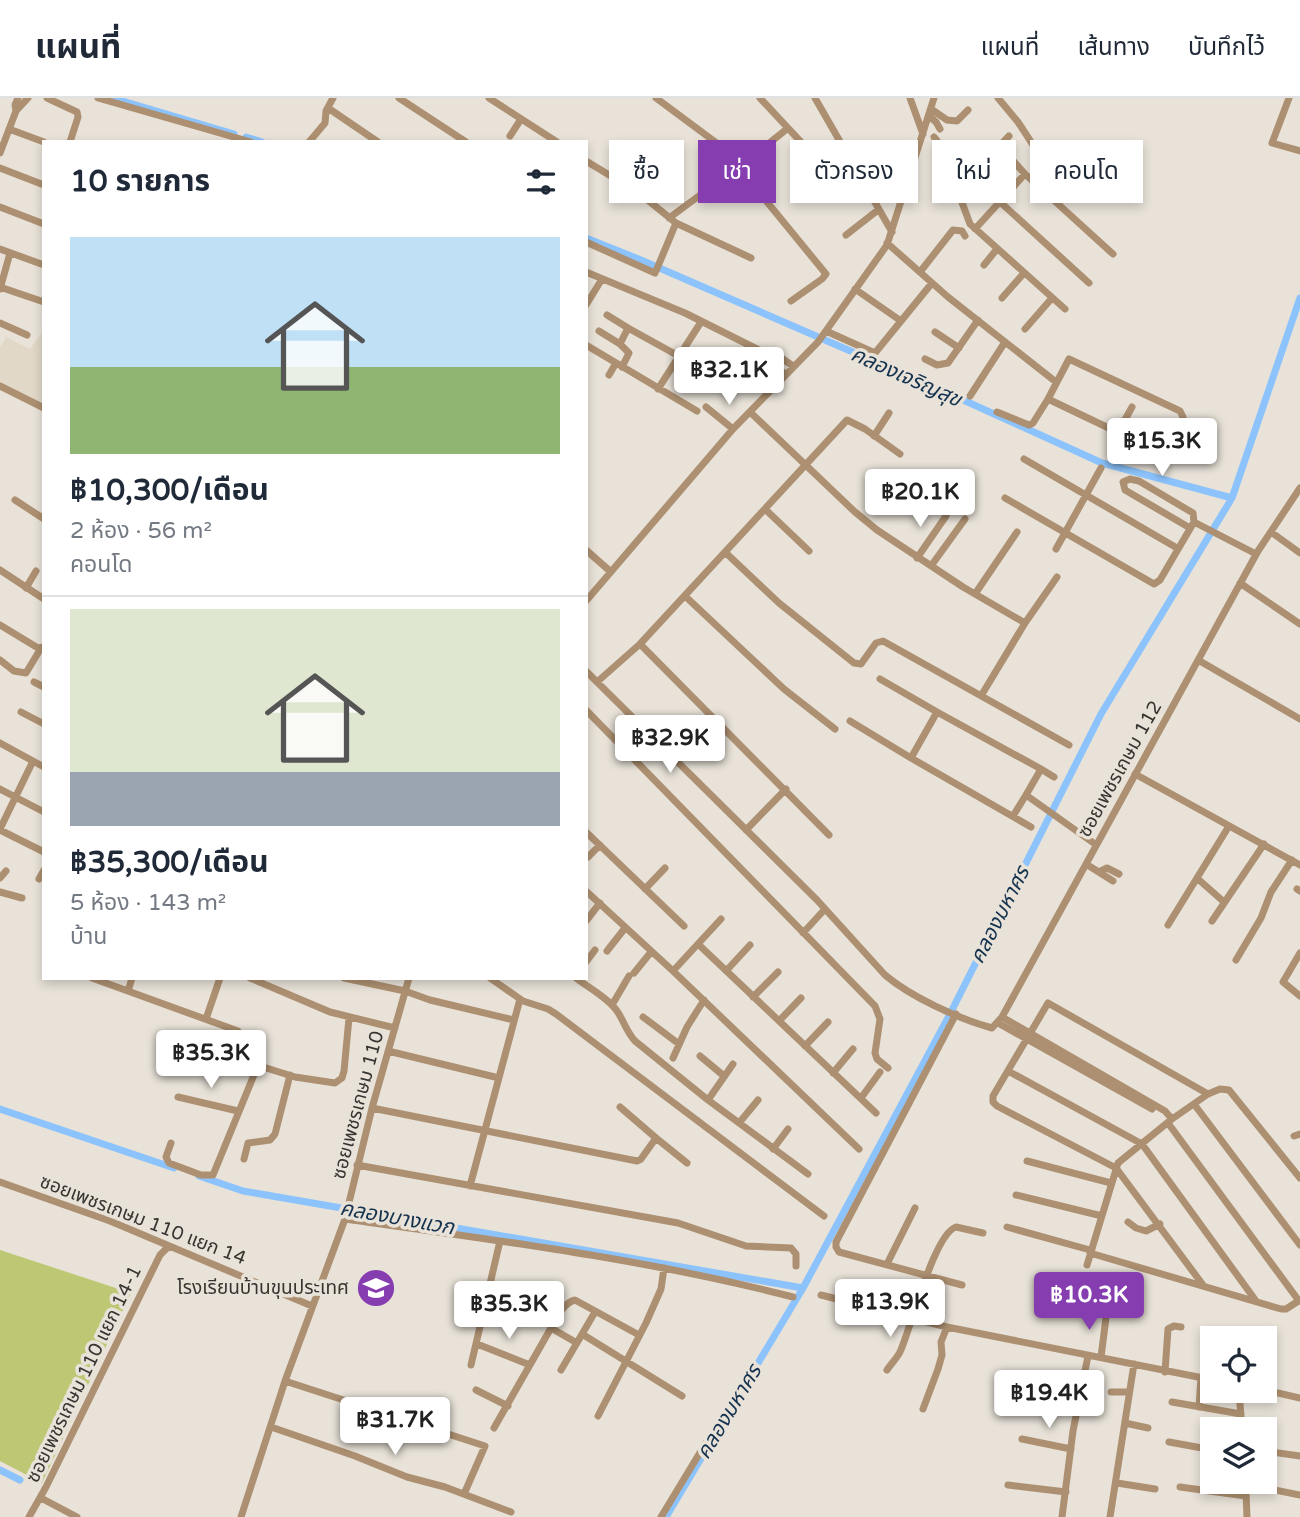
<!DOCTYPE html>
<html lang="th">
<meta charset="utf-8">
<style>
:root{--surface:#fff;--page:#f2f2f3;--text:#1f2937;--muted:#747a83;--line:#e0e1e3;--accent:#863daf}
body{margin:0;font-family:"Varela Round","Noto Sans Thai",sans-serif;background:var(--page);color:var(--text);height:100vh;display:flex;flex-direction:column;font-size:26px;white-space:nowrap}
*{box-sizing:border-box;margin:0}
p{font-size:23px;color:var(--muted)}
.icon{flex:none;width:38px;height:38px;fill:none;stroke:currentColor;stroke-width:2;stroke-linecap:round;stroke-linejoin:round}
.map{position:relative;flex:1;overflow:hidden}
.side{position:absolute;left:42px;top:42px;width:546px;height:840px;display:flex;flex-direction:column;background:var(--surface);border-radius:0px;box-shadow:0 4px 10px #0003}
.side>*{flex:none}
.banner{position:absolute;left:609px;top:42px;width:584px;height:63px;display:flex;gap:14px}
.buttons{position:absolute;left:1200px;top:1228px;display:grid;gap:14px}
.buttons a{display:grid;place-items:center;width:77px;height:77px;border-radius:0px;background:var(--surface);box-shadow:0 4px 10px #0003;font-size:35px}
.price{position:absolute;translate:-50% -60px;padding:0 16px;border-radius:7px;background:#fff;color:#222;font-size:23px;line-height:46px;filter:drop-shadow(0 2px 4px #0008)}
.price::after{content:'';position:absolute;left:50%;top:42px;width:21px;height:16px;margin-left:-10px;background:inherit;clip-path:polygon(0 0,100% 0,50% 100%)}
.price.on{background:var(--accent);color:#fff}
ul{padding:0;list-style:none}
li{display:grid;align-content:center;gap:14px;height:371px;padding:0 28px}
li+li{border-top:2px solid var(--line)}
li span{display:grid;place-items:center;height:217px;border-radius:0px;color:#555}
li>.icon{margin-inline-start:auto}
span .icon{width:126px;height:126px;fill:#fffc;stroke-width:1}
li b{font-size:30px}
h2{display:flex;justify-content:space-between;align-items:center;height:84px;padding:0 28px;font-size:30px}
.pill{padding:0 24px;border-radius:0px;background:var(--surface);box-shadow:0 4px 10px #0003;font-size:24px;line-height:63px}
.pill.on{background:var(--accent);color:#fff}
header{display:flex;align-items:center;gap:42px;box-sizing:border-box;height:98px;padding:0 35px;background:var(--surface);border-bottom:2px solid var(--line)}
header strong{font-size:33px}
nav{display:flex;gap:38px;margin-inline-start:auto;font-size:24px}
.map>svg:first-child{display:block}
.built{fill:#e1d8c7}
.green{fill:#bec874}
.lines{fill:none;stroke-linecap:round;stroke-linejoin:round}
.canal{stroke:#8cc3fc;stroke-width:7}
.minor{stroke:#ad9071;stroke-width:7}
.labels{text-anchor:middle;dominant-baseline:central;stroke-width:7;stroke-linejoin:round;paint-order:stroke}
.street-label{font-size:19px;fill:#373531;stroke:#e8e2d8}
.poi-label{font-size:19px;fill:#373531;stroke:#e8e2d8;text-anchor:end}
.water-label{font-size:21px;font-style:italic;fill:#15324f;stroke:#e8e2d8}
</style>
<header>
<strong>แผนที่</strong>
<nav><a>แผนที่</a><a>เส้นทาง</a><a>บันทึกไว้</a></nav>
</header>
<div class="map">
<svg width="1300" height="1419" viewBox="0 0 1300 1419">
<rect width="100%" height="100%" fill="#e8e2d8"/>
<path class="built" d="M 44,232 L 44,307 L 0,284 L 0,250 L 6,239 L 30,251 Z"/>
<path class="green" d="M 0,1152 L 131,1195 L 42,1385 L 0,1363 Z"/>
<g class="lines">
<path class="canal" d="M 112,0 L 234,36
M 246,39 L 262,44
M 586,140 L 641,162 L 961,301 L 1102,365 L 1232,400
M 0,1011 L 174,1070
M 199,1078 L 243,1093 L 803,1190
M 0,1372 L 20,1382
M 666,1419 L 803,1190 L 950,916 L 1101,616 L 1232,400 L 1300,200"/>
<path class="minor" d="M 18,0 L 15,7 L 16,13 L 28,0
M 47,0 L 77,14 L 78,19 L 70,44
M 98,0 L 251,44
M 399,0 L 466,44
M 489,0 L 557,44
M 656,0 L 722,49 L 826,176 L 822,181 L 791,203
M 760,0 L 854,101
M 815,0 L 892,134
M 910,0 L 923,36
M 998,0 L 1018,24 L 1033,47
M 1289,0 L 1272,45 L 1300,53
M 328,10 L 378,44
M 931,11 L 947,22 L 957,23 L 968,12
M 929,18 L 936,24 L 940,31
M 9,31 L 44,44
M 510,38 L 521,21
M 934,39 L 941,48 L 970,126 L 1065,211
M 309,44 L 325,25 L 326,13 L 333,0
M 767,47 L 788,30
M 1000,48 L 1025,76 L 1113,156
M 0,55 L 16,13
M 586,63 L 639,95 L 676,125 L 751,160
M 0,70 L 44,87
M 825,70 L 845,54
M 957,94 L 1009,38
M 1000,104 L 1089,185
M 0,109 L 44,126
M 669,120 L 707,92
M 975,131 L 1025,76
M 846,137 L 878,112
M 586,144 L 655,175
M 887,145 L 948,199 L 1056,284
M 0,151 L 44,167
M 984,167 L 997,151
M 656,173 L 676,125
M 586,174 L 685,215 L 765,255
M 920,174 L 953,132 L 962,133 L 965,138
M 0,189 L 44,204
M 0,191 L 10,155
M 855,191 L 901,223
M 1002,200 L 1024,175
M 586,207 L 602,181
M 607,217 L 628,230
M 0,225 L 27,237
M 1025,231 L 1052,200
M 599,233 L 620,246
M 826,233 L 875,255 L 932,185
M 935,234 L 959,250
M 586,247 L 697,313
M 925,261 L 937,267 L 948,265 L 978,222
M 622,269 L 629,255 L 620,246 L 628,230 L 722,282
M 785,276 L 768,262 L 765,255 L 774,255 L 793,268
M 609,277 L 616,265
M 0,288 L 44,310
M 658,291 L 701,224
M 970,298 L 1005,244
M 706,309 L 733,331
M 1132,309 L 1122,327 L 1115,333 L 1048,301 L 1069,261 L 1180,313 L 1183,319 L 1179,329
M 750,314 L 855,414 L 877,432 L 963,489 L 1025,525
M 997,314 L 1029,327 L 1033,325 L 1048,301
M 874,338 L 889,315
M 1024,361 L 1177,450
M 1005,400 L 1154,486 L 1160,482 L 1194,424
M 15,402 L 44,421
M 766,412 L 809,453
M 1190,430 L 1125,392 L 1123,384 L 1130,381 L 1139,383 L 1193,415 L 1194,424 L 1256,456
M 1271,434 L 1300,455
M 1056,451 L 1101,370
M 586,452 L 611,474
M 726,455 L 779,505 L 854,565 L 861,566 L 876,545 L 883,543 L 1069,647
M 917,460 L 946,418
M 931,468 L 965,421
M 0,472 L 44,501
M 1240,485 L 1300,526
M 26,490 L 36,473
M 975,496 L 1017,434
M 685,498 L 784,591 L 835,631
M 586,503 L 733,331 L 818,244 L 887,147 L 934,0
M 0,527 L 38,550 L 43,549
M 640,546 L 829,737
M 0,562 L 14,573 L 26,575 L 41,550
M 1198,562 L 1300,621
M 586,573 L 597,584 L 640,546 L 847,322 L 865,331 L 900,356
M 880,581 L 937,614
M 34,584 L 44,589
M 597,584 L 817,802 L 885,877 C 911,899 959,921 992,930 L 1002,919 L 1258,453 L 1300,390
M 981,598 L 1025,525 L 1057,479
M 586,612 L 875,908 L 880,921 L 875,955 L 877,961 L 888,970
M 21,614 L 44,626
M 850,623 L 911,660
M 0,645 L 44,669
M 1041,671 L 1054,679
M 1135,676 L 1300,767
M 0,691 L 44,714
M 1013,718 L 1026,697
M 1031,729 L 911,660 L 937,614 L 1041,671 L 1026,697 L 1095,746
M 0,731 L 33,663
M 0,732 L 44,754
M 746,732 L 786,691
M 586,734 L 684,828
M 588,759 L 600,747
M 1086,766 L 1113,783
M 1099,774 L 1107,770 L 1119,776
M 0,780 L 6,773
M 39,781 L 44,772
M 1198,781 L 1224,804
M 645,791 L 665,770
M 1297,791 L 1300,793
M 586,793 L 673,873 L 721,821
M 0,794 L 22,800
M 586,823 L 600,805
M 1212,823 L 1264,746
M 1168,827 L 1229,728
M 803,835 L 825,811
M 698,846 L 876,1015
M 607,853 L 625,830
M 1300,855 L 1283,884 L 1300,898
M 1236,862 L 1261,820 L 1271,794 L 1292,762
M 586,864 L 595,852
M 673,873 L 859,1051
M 726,873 L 750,847
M 634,875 L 651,854
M 92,880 L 238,933
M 250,880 L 330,914 L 395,930
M 344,880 L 405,893 L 430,902 L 514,922
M 490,880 L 523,903 L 548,911 L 556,916 L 824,1118
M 576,880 C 589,890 608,900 617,913 C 624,923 626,933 635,943 L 708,1002 L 808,1076
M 128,893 L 132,880
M 753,899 L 778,874
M 612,907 L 629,878
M 956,916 L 836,1144 L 836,1149 L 839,1154 L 962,1187
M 643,919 L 679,946
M 1002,919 L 1165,1013 L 1172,1021
M 206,921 L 220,880
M 779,923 L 801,900
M 998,925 L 1152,1011
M 805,948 L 828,924
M 199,949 L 295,979 L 335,985 L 342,980 L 344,973 L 349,920
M 388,953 L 499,980
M 700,958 L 724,978
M 673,960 L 687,929 L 704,902
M 1008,973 L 1142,1046 L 1256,1203
M 833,975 L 853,951
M 178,999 L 238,1013
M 861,1000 L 880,974
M 708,1002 L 733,966
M 1194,1006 L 1300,1147
M 620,1009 L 656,1040
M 372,1010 L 637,1063 L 641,1061 L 656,1040 L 687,1065
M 739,1025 L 758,1002
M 1168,1025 L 1299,1203
M 1294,1038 L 1300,1036
M 171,1045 L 166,1059 L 169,1065 L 201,1077 L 213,1077 L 258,967
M 773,1051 L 788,1031
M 244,1061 L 248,1045 L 270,1042 L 275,1036 L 290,977
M 1027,1063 L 1111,1085
M 357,1067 L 678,1125 L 746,1148 L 791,1150 L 796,1156 L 796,1168
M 0,1084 L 110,1123 L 312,1208
M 470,1088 L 520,901
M 1016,1097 L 1102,1118
M 345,1121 C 495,1142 646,1161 793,1199
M 1128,1124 L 1136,1130 L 1146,1133 L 1160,1126
M 1007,1129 L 1090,1152
M 1090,1155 L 1281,1211 L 1286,1211 L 1300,1202
M 887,1166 L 915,1110
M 1087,1167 L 1118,1065 L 1172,1021 L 1208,996 L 1220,991 L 1229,992 L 1300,1080
M 1203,1187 L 1116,1070 L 997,1008 L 993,1004 L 993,998 L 1048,905 L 1208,996
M 821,1197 L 947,1229 L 1213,1282
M 551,1230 C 557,1220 563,1205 575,1202 L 639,1237
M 582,1236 L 682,1298
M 477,1246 L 530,1267
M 1101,1259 L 1107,1212
M 471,1267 L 500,1143
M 561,1272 L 595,1214
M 887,1272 C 891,1266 897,1260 900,1254 C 911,1230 934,1136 956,1129 L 983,1135
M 1165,1274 L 1168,1231 L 1174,1228 L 1181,1229
M 285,1283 L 485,1348 L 464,1396
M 476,1292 L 508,1308
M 1265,1292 L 1300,1300
M 1239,1293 L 1242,1332
M 1111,1294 L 1129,1294
M 1042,1299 L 1078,1306
M 1172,1304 L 1241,1316
M 1199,1309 L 1201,1280
M 923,1311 L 938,1271 L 942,1257 L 941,1244 L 947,1229
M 598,1318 L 646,1225 L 661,1191 L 664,1170
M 1125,1325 L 1148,1330
M 271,1329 L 355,1358 L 407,1379 L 445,1389 L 511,1414
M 494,1330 L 551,1230 L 577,1245
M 1022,1341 L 1071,1351
M 1169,1344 L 1213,1352
M 1265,1353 L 1300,1358
M 1117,1385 L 1155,1391
M 1245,1386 L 1300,1397
M 1008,1387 L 1066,1394
M 1180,1389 L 1246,1398
M 1246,1395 L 1247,1419
M 41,1400 L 77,1419
M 29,1419 L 46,1389 L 160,1157 L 169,1148
M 241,1419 L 285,1283 L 345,1121 L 372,1010 L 409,880
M 661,1419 L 710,1338
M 1062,1419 L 1073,1333 L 1088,1258
M 1110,1419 L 1134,1266"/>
</g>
<defs>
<g id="school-disc" transform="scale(2.0125)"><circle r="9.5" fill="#863daf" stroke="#e8e2d8"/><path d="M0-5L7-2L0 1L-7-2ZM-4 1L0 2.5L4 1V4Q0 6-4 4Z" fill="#fff"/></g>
</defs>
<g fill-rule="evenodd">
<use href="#school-disc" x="376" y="1190"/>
</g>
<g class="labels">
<g class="street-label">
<text transform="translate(1120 671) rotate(-61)">ซอยเพชรเกษม 112</text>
<text transform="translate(358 1007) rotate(-75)">ซอยเพชรเกษม 110</text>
<text transform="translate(143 1122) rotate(21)">ซอยเพชรเกษม 110 แยก 14</text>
<text transform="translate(84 1276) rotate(-64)">ซอยเพชรเกษม 110 แยก 14-1</text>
</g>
<g class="poi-label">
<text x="349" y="1190">โรงเรียนบ้านขุนประเทศ</text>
</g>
<g class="water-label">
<text transform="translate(906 279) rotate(24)">คลองเจริญสุข</text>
<text transform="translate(1000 817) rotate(-63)">คลองมหาศร</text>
<text transform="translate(397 1120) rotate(10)">คลองบางแวก</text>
<text transform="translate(729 1314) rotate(-59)">คลองมหาศร</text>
</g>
</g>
</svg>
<div class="buttons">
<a><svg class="icon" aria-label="locate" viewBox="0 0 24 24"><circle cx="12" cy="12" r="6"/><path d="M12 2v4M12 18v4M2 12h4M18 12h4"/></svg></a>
<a><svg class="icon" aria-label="layers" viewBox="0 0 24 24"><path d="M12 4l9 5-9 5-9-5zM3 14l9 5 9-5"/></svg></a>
</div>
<b class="price" style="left:729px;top:309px">฿32.1K</b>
<b class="price" style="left:1162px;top:380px">฿15.3K</b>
<b class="price" style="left:920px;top:431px">฿20.1K</b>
<b class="price" style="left:670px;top:677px">฿32.9K</b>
<b class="price" style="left:211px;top:992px">฿35.3K</b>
<b class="price on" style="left:1089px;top:1234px">฿10.3K</b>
<b class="price" style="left:890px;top:1241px">฿13.9K</b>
<b class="price" style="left:509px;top:1243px">฿35.3K</b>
<b class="price" style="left:1049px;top:1332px">฿19.4K</b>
<b class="price" style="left:395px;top:1359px">฿31.7K</b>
<div class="banner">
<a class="pill">ซื้อ</a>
<a class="pill on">เช่า</a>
<a class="pill">ตัวกรอง</a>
<a class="pill">ใหม่</a>
<a class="pill">คอนโด</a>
</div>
<section class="side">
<h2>10 รายการ<svg class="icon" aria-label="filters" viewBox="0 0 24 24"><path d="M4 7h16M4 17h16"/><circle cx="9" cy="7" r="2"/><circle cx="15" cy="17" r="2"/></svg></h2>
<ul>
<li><span style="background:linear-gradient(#bfe0f5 60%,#8fb573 0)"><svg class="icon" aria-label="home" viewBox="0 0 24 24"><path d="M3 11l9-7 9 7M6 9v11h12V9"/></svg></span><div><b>฿10,300/เดือน</b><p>2 ห้อง · 56 m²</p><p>คอนโด</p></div></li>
<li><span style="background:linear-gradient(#dfe7d0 75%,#9aa5b1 0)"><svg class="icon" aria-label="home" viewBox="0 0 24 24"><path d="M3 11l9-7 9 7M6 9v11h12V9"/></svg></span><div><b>฿35,300/เดือน</b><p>5 ห้อง · 143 m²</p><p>บ้าน</p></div></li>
</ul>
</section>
</div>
